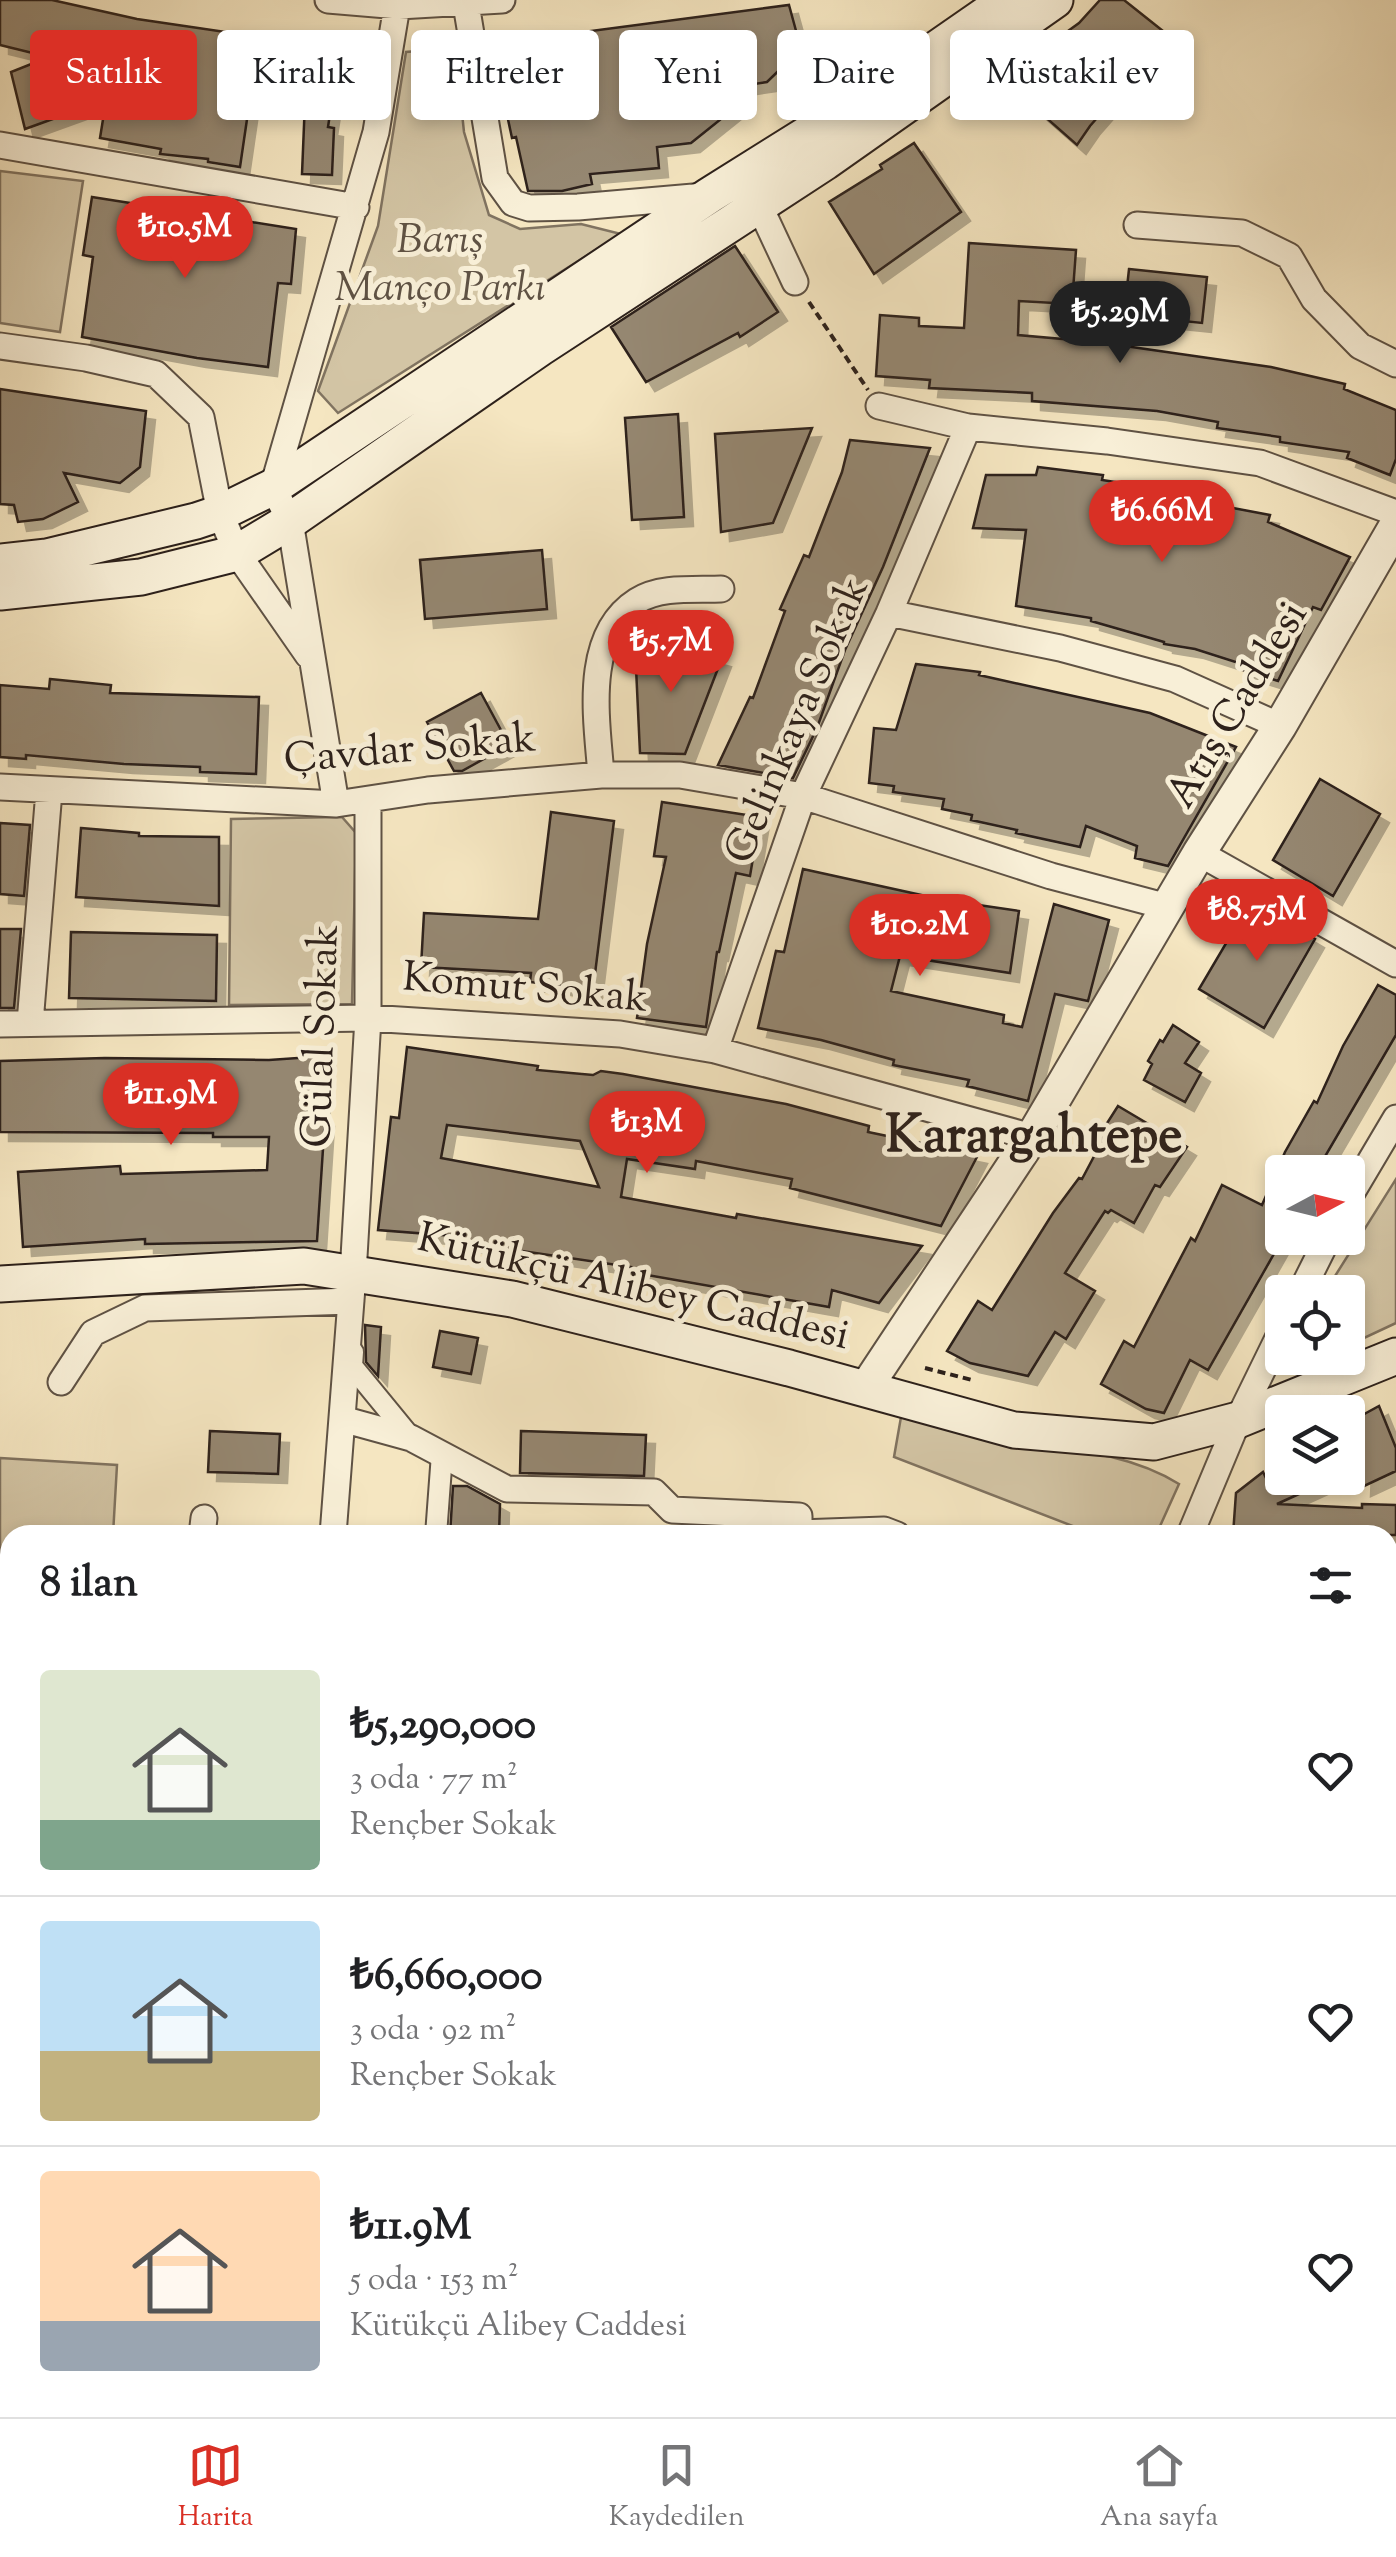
<!DOCTYPE html>
<html lang="tr">
<meta charset="utf-8">
<style>
:root{--surface:#fff;--page:#f6f6f6;--text:#202124;--muted:#757577;--line:#e0e0e0;--accent:#d93025}
body{margin:0;font-family:"Sorts Mill Goudy",serif;background:var(--page);color:var(--text);height:100vh;display:flex;flex-direction:column;font-size:38px;white-space:nowrap}
*{box-sizing:border-box;margin:0}
p{font-size:32px;color:var(--muted)}
.icon{flex:none;width:55px;height:55px;fill:none;stroke:currentColor;stroke-width:2;stroke-linecap:round;stroke-linejoin:round}
.map{position:relative;flex:1;overflow:hidden}
.side{position:absolute;left:0px;top:1525px;width:1398px;height:892px;display:flex;flex-direction:column;background:var(--surface);border-radius:30px 30px 0 0;box-shadow:0 5px 15px #0003}
.side>*{flex:none}
.top-card{position:absolute;left:30px;top:30px;width:1338px;height:90px;display:flex;gap:20px}
.needle{width:65px;rotate:83deg}
.tools{position:absolute;left:1265px;top:1155px;display:grid;gap:20px}
.tools a{display:grid;place-items:center;width:100px;height:100px;border-radius:10px;background:var(--surface);box-shadow:0 5px 15px #0003;font-size:50px}
.price{position:absolute;translate:-50% -85px;padding:0 22px;border-radius:35px;background:var(--accent);color:#fff;font-size:32px;line-height:65px;filter:drop-shadow(0 2px 5px #0008)}
.price::after{content:'';position:absolute;left:50%;top:60px;width:30px;height:22px;margin-left:-15px;background:inherit;clip-path:polygon(0 0,100% 0,50% 100%)}
.price.on{background:#222;color:#fff}
ul{padding:0;list-style:none}
li{display:flex;align-items:center;gap:30px;height:250px;padding:0 40px}
li+li{border-top:2px solid var(--line)}
li span{display:grid;place-items:center;flex:none;width:280px;height:200px;border-radius:10px;color:#555}
li>.icon{margin-inline-start:auto}
span .icon{width:120px;height:120px;fill:#fffc;stroke-width:1}
li b{font-size:42px}
h2{display:flex;justify-content:space-between;align-items:center;height:120px;padding:0 40px;font-size:42px}
.pill{padding:0 35px;border-radius:10px;background:var(--surface);box-shadow:0 5px 15px #0003;font-size:35px;line-height:90px}
.pill.on{background:var(--accent);color:#fff}
.dock{display:flex;justify-content:space-around;align-items:center;height:140px;border-top:2px solid var(--line);background:var(--surface);font-size:28px;color:var(--muted)}
.dock a{display:grid;justify-items:center;gap:5px}
.dock .on{color:var(--accent)}
.map>svg:first-child{display:block}
.green{fill:#d3c5a5;stroke:#807360;stroke-width:2.5}
.water{fill:#b1a389;stroke:#7c6f5d;stroke-width:2.5}
.building{fill:#958771;stroke:#2d211b;stroke-width:2.5;fill-rule:evenodd;filter:url(#shadow)}
.lines{fill:none;stroke-linecap:round;stroke-linejoin:round}
.pedestrian-casing{stroke:#5f5244;stroke-width:24}
.minor-casing{stroke:#5f5244;stroke-width:29}
.tertiary-casing{stroke:#5f5244;stroke-width:36}
.secondary-casing{stroke:#2d211b;stroke-width:39}
.primary-casing{stroke:#2d211b;stroke-width:44}
.path{stroke:#2d211b;stroke-width:4;stroke-dasharray:8 5;stroke-linecap:butt}
.pedestrian{stroke:#f8efd7;stroke-width:20}
.minor{stroke:#f8efd7;stroke-width:25}
.tertiary{stroke:#f8efd7;stroke-width:32}
.secondary{stroke:#f8efd7;stroke-width:35}
.primary{stroke:#f5e6c1;stroke-width:40}
.labels{text-anchor:middle;dominant-baseline:central;stroke-width:10;stroke-linejoin:round;paint-order:stroke}
.park-label{font-size:42px;font-style:italic;fill:#5f5244;stroke:#f8efd7}
.street-label{font-size:42px;fill:#2d211b;stroke:#f8efd7}
.district-label{font-size:52px;font-weight:bold;fill:#2d211b;stroke:#f8efd7}
</style>
<div class="map">
<svg width="1396" height="2417" viewBox="0 0 1396 2417">
<defs>
<filter id="shadow"><feDropShadow dx="9" dy="9" stdDeviation="0" flood-color="#0004"/></filter>
</defs>
<rect width="100%" height="100%" fill="#f5e6c1"/>
<filter id="stains"><feTurbulence type="fractalNoise" baseFrequency=".002" numOctaves="4"/><feColorMatrix values="0 0 0 0 .2 0 0 0 0 .09 0 0 0 0 .02 0 0 0 .5 -.17"/></filter>
<radialGradient id="worn" r=".72"><stop offset=".6" stop-color="#630" stop-opacity="0"/><stop offset="1" stop-color="#630" stop-opacity=".3"/></radialGradient>
<path class="green" d="M 455,48 L 464,132 L 489,215 L 520,229 L 581,224 L 621,234 L 338,413 L 318,391 L 378,226 L 406,52 Z
M 0,171 L 83,181 L 60,332 L 0,323 Z
M 342,817 L 356,833 L 352,1004 L 229,1005 L 231,819 Z
M 1396,1179 L 1396,1323 L 1362,1339 L 1348,1323 L 1348,1292 L 1325,1292 Z
M 901,1417 C 929,1424 957,1431 985,1437 C 1050,1449 1121,1448 1179,1484 L 1156,1535 L 1096,1535 L 894,1457 Z
M 0,1458 L 117,1465 L 113,1535 L 10,1535 L 10,1554 L 0,1554 Z
M 0,2253 L 10,2255 L 10,2408 L 258,2408 L 258,2417 L 0,2417 Z"/>
<path class="water" d="M 780,2408 L 935,2408 L 876,2417 L 781,2417 Z"/>
<path class="building" d="M 0,0 L 52,0 L 137,19 L 340,49 L 328,127 L 334,128 L 332,175 L 302,174 L 305,101 L 251,92 L 240,167 L 208,162 L 208,159 L 160,154 L 161,149 L 100,138 L 111,70 L 67,62 L 78,110 L 25,129 L 11,72 L 49,57 L 0,45 Z
M 1100,0 L 1124,0 L 1163,31 L 1132,78 L 1090,126 L 1077,145 L 1018,93 L 1050,57 L 1061,36 L 1079,23 Z
M 789,5 L 801,49 L 767,82 L 735,87 L 736,107 L 691,143 L 657,147 L 659,168 L 590,174 L 592,184 L 562,191 L 528,191 L 516,137 L 512,138 L 500,82 L 497,82 L 492,44 Z
M 914,143 L 961,212 L 874,274 L 829,202 L 882,169 L 880,165 Z
M 92,197 L 296,229 L 291,284 L 278,283 L 268,367 L 197,358 L 82,337 L 93,257 L 83,255 Z
M 969,243 L 1076,250 L 1072,304 L 1019,301 L 1018,335 L 1097,342 L 1271,367 L 1345,384 L 1344,389 L 1396,410 L 1396,459 L 1390,475 L 1347,458 L 1349,452 L 1280,442 L 1280,437 L 1217,428 L 1218,422 L 1157,411 L 1032,401 L 1032,393 L 929,388 L 930,380 L 876,376 L 880,315 L 919,318 L 919,326 L 964,328 Z
M 735,246 L 778,312 L 740,337 L 738,333 L 646,382 L 611,327 Z
M 1129,269 L 1207,277 L 1202,323 L 1124,315 Z
M 0,389 L 146,411 L 140,467 L 120,483 L 64,473 L 78,502 L 43,519 L 18,522 L 14,505 L 0,504 Z
M 678,414 L 684,517 L 632,520 L 625,418 Z
M 812,428 L 773,523 L 721,532 L 715,434 Z
M 850,440 L 930,448 L 883,567 L 845,650 L 817,728 L 793,778 L 718,765 L 750,697 L 753,698 L 785,611 L 780,609 L 804,555 L 809,557 L 842,472 Z
M 1038,467 L 1103,475 L 1102,480 L 1187,493 L 1185,505 L 1233,508 L 1270,515 L 1268,522 L 1350,557 L 1321,610 L 1313,607 L 1278,681 L 1240,669 L 1242,664 L 1195,649 L 1164,644 L 1164,642 L 1091,621 L 1091,618 L 1016,606 L 1026,530 L 973,528 L 986,475 L 1036,475 Z
M 542,550 L 547,609 L 425,619 L 420,560 Z
M 663,642 L 722,658 L 685,754 L 640,753 L 635,646 Z
M 916,664 L 980,672 L 979,675 L 1150,713 L 1236,747 L 1168,866 L 1135,858 L 1137,846 L 1086,826 L 1080,847 L 1016,833 L 1017,830 L 971,820 L 972,815 L 942,809 L 944,799 L 893,792 L 894,786 L 869,783 L 874,728 L 896,730 Z
M 50,679 L 111,685 L 110,693 L 259,697 L 256,774 L 200,772 L 200,767 L 124,764 L 26,755 L 26,759 L 0,757 L 0,685 L 49,689 Z
M 481,693 L 509,745 L 462,771 L 454,771 L 427,722 Z
M 1320,779 L 1380,814 L 1333,896 L 1273,860 Z
M 662,802 L 760,817 L 750,876 L 736,873 L 719,952 L 717,952 L 706,1027 L 637,1018 L 647,944 L 666,857 L 654,856 Z
M 551,812 L 614,821 L 593,990 L 530,982 L 531,973 L 421,967 L 424,913 L 538,919 Z
M 0,823 L 30,825 L 24,896 L 0,894 Z
M 81,828 L 139,833 L 139,836 L 219,837 L 219,906 L 76,897 Z
M 803,869 L 944,900 L 1019,911 L 1010,973 L 900,956 L 891,991 L 1004,1015 L 1003,1023 L 1022,1027 L 1054,904 L 1109,920 L 1088,1001 L 1055,994 L 1028,1101 L 967,1086 L 969,1080 L 893,1065 L 894,1060 L 821,1040 L 758,1028 L 776,951 L 784,952 Z
M 1251,901 L 1315,939 L 1264,1028 L 1199,989 Z
M 0,929 L 21,929 L 14,1008 L 0,1008 Z
M 71,932 L 217,935 L 216,1001 L 69,998 Z
M 1378,985 L 1396,995 L 1396,1035 L 1316,1172 L 1282,1172 L 1283,1238 L 1208,1370 L 1190,1360 L 1164,1413 L 1146,1409 L 1101,1384 L 1124,1341 L 1134,1347 L 1191,1238 L 1195,1241 L 1222,1185 L 1262,1205 L 1285,1152 L 1314,1101 L 1317,1103 L 1343,1046 Z
M 1173,1025 L 1199,1042 L 1185,1063 L 1201,1073 L 1185,1102 L 1144,1080 L 1152,1064 L 1148,1061 L 1160,1040 L 1163,1042 Z
M 407,1047 L 538,1066 L 537,1070 L 593,1075 L 601,1071 L 623,1074 L 786,1104 L 869,1126 L 868,1132 L 978,1155 L 941,1226 L 790,1188 L 792,1179 L 696,1161 L 695,1169 L 627,1159 L 621,1197 L 736,1218 L 737,1214 L 922,1246 L 879,1303 L 832,1290 L 829,1307 L 630,1272 L 631,1267 L 454,1241 L 454,1236 L 378,1230 L 391,1117 L 399,1118 ZM 447,1125 L 580,1141 L 599,1187 L 441,1158 Z
M 326,1056 L 319,1118 L 325,1118 L 317,1241 L 145,1244 L 145,1239 L 23,1247 L 18,1172 L 120,1166 L 121,1174 L 267,1170 L 269,1137 L 213,1137 L 213,1133 L 0,1132 L 0,1061 L 105,1058 L 269,1060 Z
M 1118,1106 L 1187,1147 L 1160,1187 L 1155,1185 L 1134,1223 L 1111,1210 L 1108,1213 L 1105,1211 L 1065,1273 L 1095,1291 L 1066,1339 L 1055,1332 L 1028,1376 L 970,1363 L 947,1351 L 978,1301 L 992,1310 L 1053,1213 L 1079,1178 L 1082,1179 L 1100,1145 L 1095,1142 Z
M 365,1325 L 381,1327 L 378,1376 L 366,1362 Z
M 440,1331 L 478,1338 L 471,1374 L 433,1367 Z
M 1379,1406 L 1396,1448 L 1396,1471 L 1362,1487 L 1363,1464 L 1354,1468 L 1348,1456 L 1348,1423 Z
M 210,1431 L 280,1434 L 278,1474 L 208,1472 Z
M 521,1431 L 646,1435 L 644,1476 L 520,1473 Z
M 1263,1472 L 1266,1478 L 1334,1478 L 1277,1504 L 1362,1508 L 1362,1504 L 1396,1505 L 1396,1535 L 1233,1535 L 1236,1493 Z
M 453,1486 L 467,1486 L 500,1504 L 499,1535 L 450,1535 Z"/>
<g class="lines">
<g class="pedestrian-casing">
<path id="pedestrian" d="M 353,1352 L 352,1366 L 411,1438
M 436,1535 L 442,1454"/>
</g>
<g class="minor-casing">
<path id="minor" d="M 328,0 L 399,6 L 502,0
M 466,4 L 495,178 L 513,203 L 529,208 L 578,207 L 705,196
M 0,145 L 356,207
M 759,205 L 795,282
M 1137,225 L 1242,233 L 1289,256 L 1314,299 L 1360,346 L 1396,364
M 0,346 L 86,358 L 156,374 L 201,417 L 220,513 L 237,553 L 308,655
M 879,406 L 968,427 L 1107,441 L 1260,463 L 1396,513
M 889,613 L 1060,648 L 1175,679 L 1280,726
M 601,775 C 597,721 582,636 637,601 C 660,586 695,590 721,589
M 0,787 L 336,804 L 428,790 L 601,775 L 680,775 L 803,796 L 1051,876 L 1168,907
M 336,804 L 290,521 L 273,487 L 376,132 L 398,0
M 1199,853 L 1396,964
M 30,1023 L 49,791
M 0,1024 L 368,1018 L 620,1034 L 715,1050 L 1032,1137
M 715,1050 L 803,796 L 889,613 L 968,427
M 1348,1199 L 1396,1118
M 1301,1292 L 1328,1238
M 61,1382 L 93,1333 L 145,1308 L 351,1301
M 342,1419 L 411,1438 L 507,1489 L 654,1492 L 672,1510 L 799,1516 L 799,1533 L 884,1530 L 897,1535
M 202,1535 L 204,1518
M 333,1535 L 353,1274 L 368,1018 L 368,801
M 1190,1535 L 1238,1420 L 1282,1330
M 1388,1596 L 1396,1597
M 1388,1650 L 1396,1651
M 0,1665 L 10,1665
M 1388,1787 L 1396,1727
M 1388,1936 L 1396,1934"/>
</g>
<g class="tertiary-casing">
<path id="tertiary" d="M 865,1389 L 1032,1137 L 1199,853 L 1280,726 L 1396,525"/>
</g>
<g class="secondary-casing">
<path id="secondary" d="M 0,562 L 47,557 L 196,521 L 220,513 L 273,487 L 710,195 L 873,93 L 1007,0
M 0,592 L 141,577 L 237,553 L 290,521 L 540,348 L 825,162 L 1055,0
M 0,1284 L 304,1266 L 512,1299 L 789,1368 L 1014,1430 L 1154,1442 L 1238,1420 L 1396,1356"/>
</g>
<g class="primary-casing">
<path id="primary" d="M 0,2180 L 10,2181
M 1388,2180 L 1396,2180
M 0,2224 L 10,2226
M 1388,2252 L 1396,2253"/>
</g>
<path class="path" d="M 809,302 L 868,390
M 925,1368 L 972,1380
M 0,2262 L 10,2263
M 0,2331 L 10,2330
M 0,2386 L 10,2385
M 1388,2389 L 1396,2388
M 0,2397 L 9,2417
M 163,2417 L 163,2408
M 1196,2417 L 1262,2408"/>
<use href="#pedestrian" class="pedestrian"/>
<use href="#minor" class="minor"/>
<use href="#tertiary" class="tertiary"/>
<use href="#secondary" class="secondary"/>
<use href="#primary" class="primary"/>
</g>
<g class="labels">
<g class="park-label">
<text x="440" y="242">Barış<tspan x="440" dy="48">Manço Parkı</tspan></text>
</g>
<g class="street-label">
<text transform="translate(1239 706) rotate(-59)">Atış Caddesi</text>
<text transform="translate(799 721) rotate(-67)">Gelinkaya Sokak</text>
<text transform="translate(410 751) rotate(-5)">Çavdar Sokak</text>
<text transform="translate(525 990) rotate(5)">Komut Sokak</text>
<text transform="translate(323 1036) rotate(-88)">Gülal Sokak</text>
<text transform="translate(633 1289) rotate(13)">Kütükçü Alibey Caddesi</text>
</g>
<g class="district-label">
<text x="1034" y="1138">Karargahtepe</text>
</g>
</g>
<rect width="100%" height="100%" filter="url(#stains)"/>
<rect width="100%" height="100%" fill="url(#worn)"/>
</svg>
<div class="tools">
<a><svg class="needle" viewBox="-14 -14 28 28"><path d="M0-13l5 13h-10z" fill="#e53935"/><path d="M0 13l5-13h-10z" fill="#757577"/></svg></a>
<a><svg class="icon" aria-label="locate" viewBox="0 0 24 24"><circle cx="12" cy="12" r="6"/><path d="M12 2v4M12 18v4M2 12h4M18 12h4"/></svg></a>
<a><svg class="icon" aria-label="layers" viewBox="0 0 24 24"><path d="M12 4l9 5-9 5-9-5zM3 14l9 5 9-5"/></svg></a>
</div>
<b class="price" style="left:185px;top:281px">₺10.5M</b>
<b class="price on" style="left:1120px;top:366px">₺5.29M</b>
<b class="price" style="left:1162px;top:565px">₺6.66M</b>
<b class="price" style="left:671px;top:695px">₺5.7M</b>
<b class="price" style="left:1257px;top:964px">₺8.75M</b>
<b class="price" style="left:920px;top:979px">₺10.2M</b>
<b class="price" style="left:171px;top:1148px">₺11.9M</b>
<b class="price" style="left:647px;top:1176px">₺13M</b>
<div class="top-card">
<a class="pill on">Satılık</a>
<a class="pill">Kiralık</a>
<a class="pill">Filtreler</a>
<a class="pill">Yeni</a>
<a class="pill">Daire</a>
<a class="pill">Müstakil ev</a>
</div>
<section class="side">
<h2>8 ilan<svg class="icon" aria-label="filters" viewBox="0 0 24 24"><path d="M4 7h16M4 17h16"/><circle cx="9" cy="7" r="2"/><circle cx="15" cy="17" r="2"/></svg></h2>
<ul>
<li><span style="background:linear-gradient(#dfe7d0 75%,#7fa58c 0)"><svg class="icon" aria-label="home" viewBox="0 0 24 24"><path d="M3 11l9-7 9 7M6 9v11h12V9"/></svg></span><div><b>₺5,290,000</b><p>3 oda · 77 m²</p><p>Rençber Sokak</p></div><svg class="icon" aria-label="heart" viewBox="0 0 24 24"><path d="M12 20l-8-8c-3-5 5-10 8-4 3-6 11-1 8 4z"/></svg></li>
<li><span style="background:linear-gradient(#bfe0f5 65%,#c2b280 0)"><svg class="icon" aria-label="home" viewBox="0 0 24 24"><path d="M3 11l9-7 9 7M6 9v11h12V9"/></svg></span><div><b>₺6,660,000</b><p>3 oda · 92 m²</p><p>Rençber Sokak</p></div><svg class="icon" aria-label="heart" viewBox="0 0 24 24"><path d="M12 20l-8-8c-3-5 5-10 8-4 3-6 11-1 8 4z"/></svg></li>
<li><span style="background:linear-gradient(#ffd9b3 75%,#9aa5b1 0)"><svg class="icon" aria-label="home" viewBox="0 0 24 24"><path d="M3 11l9-7 9 7M6 9v11h12V9"/></svg></span><div><b>₺11.9M</b><p>5 oda · 153 m²</p><p>Kütükçü Alibey Caddesi</p></div><svg class="icon" aria-label="heart" viewBox="0 0 24 24"><path d="M12 20l-8-8c-3-5 5-10 8-4 3-6 11-1 8 4z"/></svg></li>
</ul>
</section>
</div>
<nav class="dock">
<a class="on"><svg class="icon" aria-label="map" viewBox="0 0 24 24"><path d="M3 6l6-2 6 2 6-2v14l-6 2-6-2-6 2zM9 4v14M15 6v14"/></svg>Harita</a>
<a><svg class="icon" aria-label="saved" viewBox="0 0 24 24"><path d="M7 4h10v16l-5-4-5 4z"/></svg>Kaydedilen</a>
<a><svg class="icon" aria-label="home" viewBox="0 0 24 24"><path d="M3 11l9-7 9 7M6 9v11h12V9"/></svg>Ana sayfa</a>
</nav>
